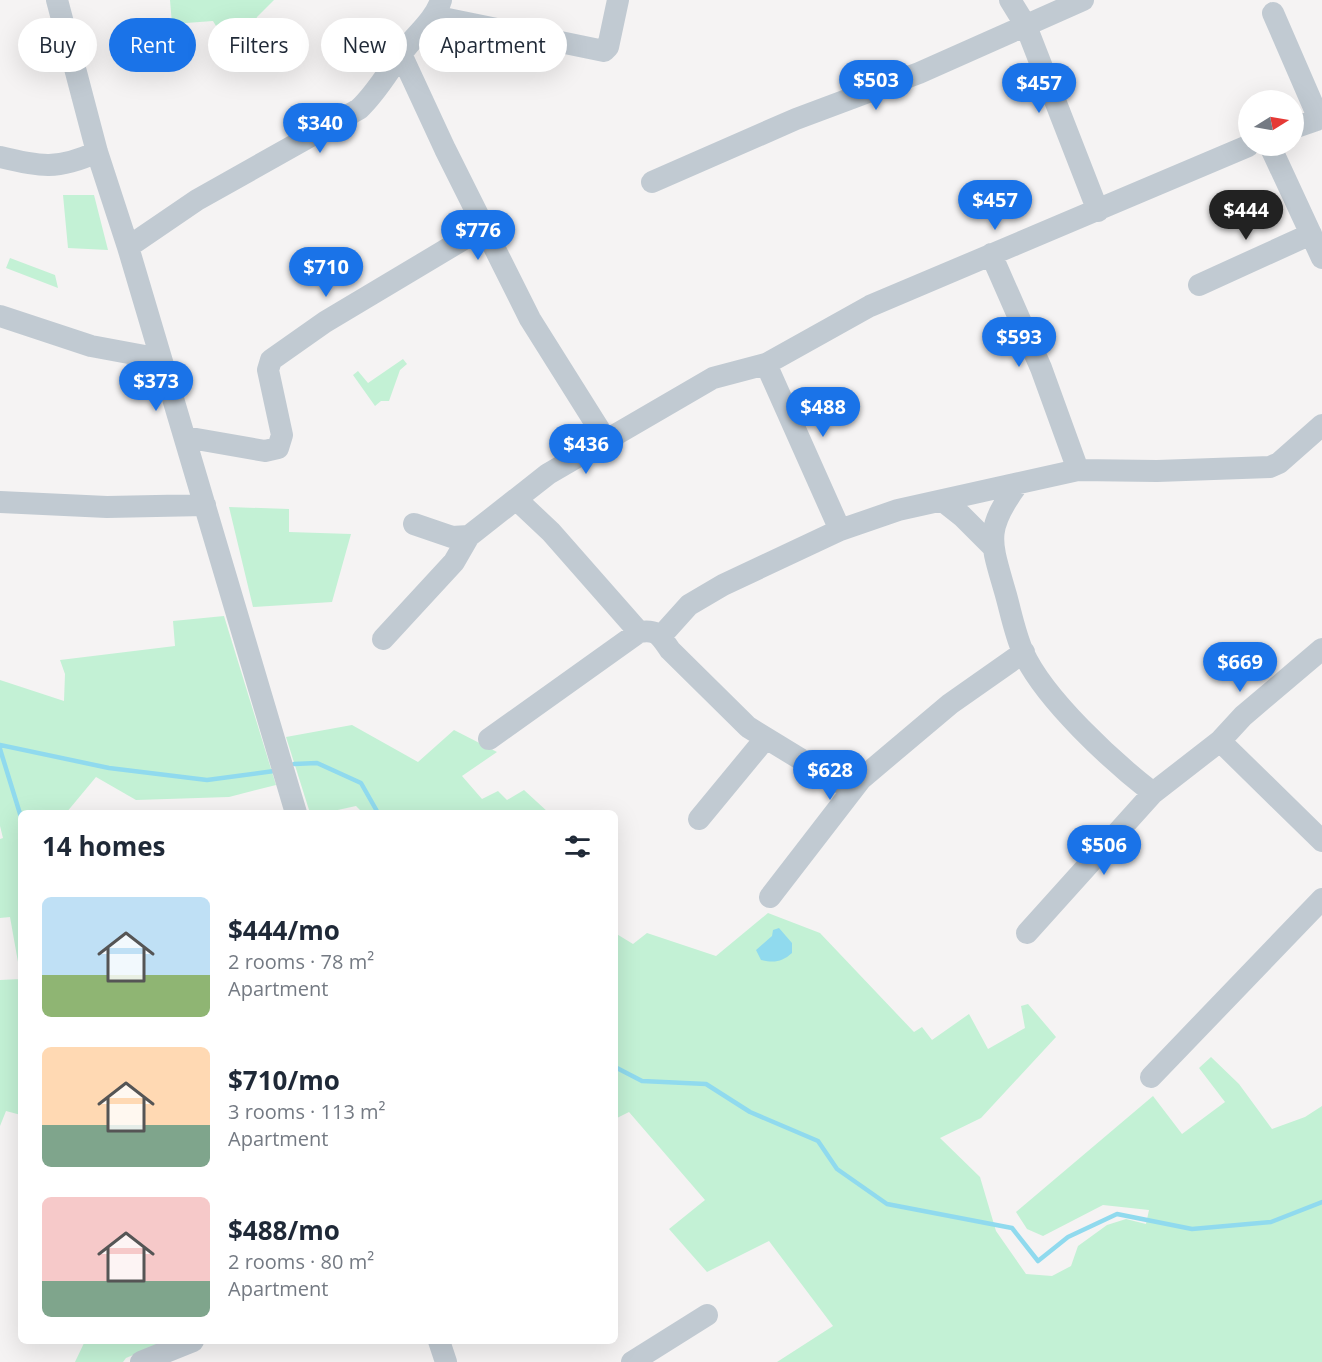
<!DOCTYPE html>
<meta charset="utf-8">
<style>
:root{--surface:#fff;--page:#f6f6f7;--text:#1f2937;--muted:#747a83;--accent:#1a73e8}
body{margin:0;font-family:"Open Sans",sans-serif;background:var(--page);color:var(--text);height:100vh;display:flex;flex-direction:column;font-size:22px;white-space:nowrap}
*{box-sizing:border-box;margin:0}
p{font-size:20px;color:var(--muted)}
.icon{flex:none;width:33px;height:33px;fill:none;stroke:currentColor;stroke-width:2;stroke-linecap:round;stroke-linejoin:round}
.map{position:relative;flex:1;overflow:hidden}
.drawer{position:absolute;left:18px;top:810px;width:600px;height:534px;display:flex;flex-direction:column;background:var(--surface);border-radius:9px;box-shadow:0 6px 24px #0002}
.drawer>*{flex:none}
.guide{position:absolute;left:18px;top:18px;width:600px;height:54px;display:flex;gap:12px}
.needle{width:39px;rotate:79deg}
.controls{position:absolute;left:1238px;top:90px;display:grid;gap:12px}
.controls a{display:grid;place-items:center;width:66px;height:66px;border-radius:50%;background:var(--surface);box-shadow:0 6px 24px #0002;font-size:30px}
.price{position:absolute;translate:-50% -51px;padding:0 14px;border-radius:21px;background:var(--accent);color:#fff;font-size:20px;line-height:39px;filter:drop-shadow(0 2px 3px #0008)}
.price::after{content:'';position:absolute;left:50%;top:36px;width:18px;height:14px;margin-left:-9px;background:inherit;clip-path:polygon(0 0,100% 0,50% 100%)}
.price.current{background:#222;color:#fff}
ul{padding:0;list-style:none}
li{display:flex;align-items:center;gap:18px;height:150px;padding:0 24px}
li span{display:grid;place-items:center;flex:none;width:168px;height:120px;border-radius:9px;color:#555}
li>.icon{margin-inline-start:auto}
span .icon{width:72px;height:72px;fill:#fffc;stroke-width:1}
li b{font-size:26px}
h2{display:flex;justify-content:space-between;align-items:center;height:72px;padding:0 24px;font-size:26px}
.chip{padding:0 21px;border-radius:27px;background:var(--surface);box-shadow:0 6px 24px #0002;font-size:21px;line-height:54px}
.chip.current{background:var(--accent);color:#fff}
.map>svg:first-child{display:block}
.green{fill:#c3f1d5}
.water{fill:#90daee}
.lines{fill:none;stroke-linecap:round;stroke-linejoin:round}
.stream{stroke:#90daee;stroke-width:4.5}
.minor{stroke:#c1cad2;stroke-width:22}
</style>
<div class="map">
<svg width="1322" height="1362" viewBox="0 0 1322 1362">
<rect width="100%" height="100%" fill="#f5f3f3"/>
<path class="green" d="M 170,0 L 274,0 L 257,17 L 244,49 L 224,39 L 213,21 L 172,24 Z
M 63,195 L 94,195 L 108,250 L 68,248 Z
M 10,258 L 55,275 L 58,288 L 6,268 Z
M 403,359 L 407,364 L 400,370 L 389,401 L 381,401 L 375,406 L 353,375 L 358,371 L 368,383 Z
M 229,507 L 289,509 L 289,532 L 351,534 L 332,602 L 253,607 Z
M 224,616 L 276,785 L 229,797 L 136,800 L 96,777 L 66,813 L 21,813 L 21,1115 L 6,1111 L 0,1126 L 0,980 L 21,979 L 10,917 L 0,918 L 0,839 L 3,838 L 0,826 L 0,680 L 64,701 L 65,674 L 60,660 L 175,646 L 173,621 Z
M 352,725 L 418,762 L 454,730 L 497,752 L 462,776 L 482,799 L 498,791 L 507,800 L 524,790 L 549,813 L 363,813 L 356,806 L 324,813 L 310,813 L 286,737 Z
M 768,913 L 820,933 L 914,1032 L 922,1027 L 932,1040 L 969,1014 L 988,1049 L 1025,1028 L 1021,1006 L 1028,1004 L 1056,1037 L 981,1118 L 940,1138 L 980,1177 L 996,1231 L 1026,1274 L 1052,1276 L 1071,1266 L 1078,1246 L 1107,1225 L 1126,1219 L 1146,1224 L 1149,1210 L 1103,1205 L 1043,1236 L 1027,1229 L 1016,1212 L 1153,1096 L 1182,1134 L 1225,1102 L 1199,1068 L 1211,1057 L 1239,1084 L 1272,1129 L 1305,1117 L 1322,1106 L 1322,1362 L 777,1362 L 833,1326 L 769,1241 L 707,1272 L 669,1229 L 705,1200 L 629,1112 L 615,1119 L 615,933 L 633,944 L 647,933 L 716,956 Z
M 85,1341 L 167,1341 L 126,1358 L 123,1362 L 75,1362 Z"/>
<path class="water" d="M 779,928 L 792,943 L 792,953 C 782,962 774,963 761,960 L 756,950 L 772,936 L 773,930 Z"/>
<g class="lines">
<path class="stream" d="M 0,745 L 109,768 L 207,780 L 274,771
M 0,749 L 21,817
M 294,764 L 317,763 L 361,783 L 378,813
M 615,1067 L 642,1081 L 706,1084 L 750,1112 L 818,1141 L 837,1169 L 887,1204 L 1012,1228 L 1038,1261 L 1068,1237 L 1117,1214 L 1192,1229 L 1271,1222 L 1322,1202"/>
<path class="minor" d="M 57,0 L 97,152 L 128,247 L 296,813
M 1010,0 L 1026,26 L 1098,211
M 1273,13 L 1319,119
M 433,16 L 604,51 L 608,47 L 618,0
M 401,54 L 445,149 L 530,319 L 606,440
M 1293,128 L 1322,118
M 1270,146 L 1322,258
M 0,157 C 40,167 58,170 97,152
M 652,182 L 796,119 L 919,73 L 1083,0
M 128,247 L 197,200 L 359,109 C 377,92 387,73 402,53 C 414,36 435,20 441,0
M 991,254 L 1041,368 L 1078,470
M 1199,285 L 1311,234
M 0,316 L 91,346 L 161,359
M 766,364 L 840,530
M 185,437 L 265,451 L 278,448 L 282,435 L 268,370 L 271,360 L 325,322 L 484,227
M 1018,484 C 983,531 991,542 1006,595 C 1011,613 1015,634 1023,652 C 1044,699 1113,762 1153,793
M 516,499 L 551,532 L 639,632
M 943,501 L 962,516 L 992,546
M 0,502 L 107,507 L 205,505
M 414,524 L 452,537 L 469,536 L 548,474 L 713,378 L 766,364 L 870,306 L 1248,146
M 662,635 L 689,605 L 723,585 L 840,530 L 898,510 L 1078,470 L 1157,471 L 1270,467 L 1279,463 L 1322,425
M 383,639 L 454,562 L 469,536
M 489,739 L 639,632 C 658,629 660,636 670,650 L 748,727 L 838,782 L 851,783 L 861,779 L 950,704 L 1024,652
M 1220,741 L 1243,716 L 1322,649
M 699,819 L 765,739
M 770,897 L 861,779
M 1027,933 L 1153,793 L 1220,741 L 1322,841
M 1151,1077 L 1322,899
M 439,1341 L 446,1362
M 141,1362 L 193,1341
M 632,1362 L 707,1315"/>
</g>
</svg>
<div class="controls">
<a><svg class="needle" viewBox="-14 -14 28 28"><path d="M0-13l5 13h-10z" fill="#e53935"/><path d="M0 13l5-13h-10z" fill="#747a83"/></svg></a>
</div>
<b class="price" style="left:876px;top:111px">$503</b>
<b class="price" style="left:1039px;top:114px">$457</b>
<b class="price" style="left:320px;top:154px">$340</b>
<b class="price" style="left:995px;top:231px">$457</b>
<b class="price current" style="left:1246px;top:241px">$444</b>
<b class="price" style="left:478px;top:261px">$776</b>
<b class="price" style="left:326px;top:298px">$710</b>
<b class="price" style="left:1019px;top:368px">$593</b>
<b class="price" style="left:156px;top:412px">$373</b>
<b class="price" style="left:823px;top:438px">$488</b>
<b class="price" style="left:586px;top:475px">$436</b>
<b class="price" style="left:1240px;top:693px">$669</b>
<b class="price" style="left:830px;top:801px">$628</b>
<b class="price" style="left:1104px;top:876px">$506</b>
<div class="guide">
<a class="chip">Buy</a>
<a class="chip current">Rent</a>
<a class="chip">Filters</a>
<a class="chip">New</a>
<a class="chip">Apartment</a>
</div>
<section class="drawer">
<h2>14 homes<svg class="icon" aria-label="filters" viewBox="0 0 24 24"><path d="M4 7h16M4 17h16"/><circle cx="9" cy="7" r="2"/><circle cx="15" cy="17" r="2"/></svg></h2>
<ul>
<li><span style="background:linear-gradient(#bfe0f5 65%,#8fb573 0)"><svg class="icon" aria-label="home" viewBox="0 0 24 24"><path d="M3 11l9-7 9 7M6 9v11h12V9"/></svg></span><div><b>$444/mo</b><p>2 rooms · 78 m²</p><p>Apartment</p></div></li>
<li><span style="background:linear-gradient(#ffd9b3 65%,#7fa58c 0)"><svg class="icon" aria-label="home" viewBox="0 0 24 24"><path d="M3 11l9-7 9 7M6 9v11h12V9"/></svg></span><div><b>$710/mo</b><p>3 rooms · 113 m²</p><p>Apartment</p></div></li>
<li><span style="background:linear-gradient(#f6c9c9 70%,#7fa58c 0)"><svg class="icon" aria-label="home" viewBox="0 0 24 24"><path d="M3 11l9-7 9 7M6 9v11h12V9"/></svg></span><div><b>$488/mo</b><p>2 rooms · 80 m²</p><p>Apartment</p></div></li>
</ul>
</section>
</div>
